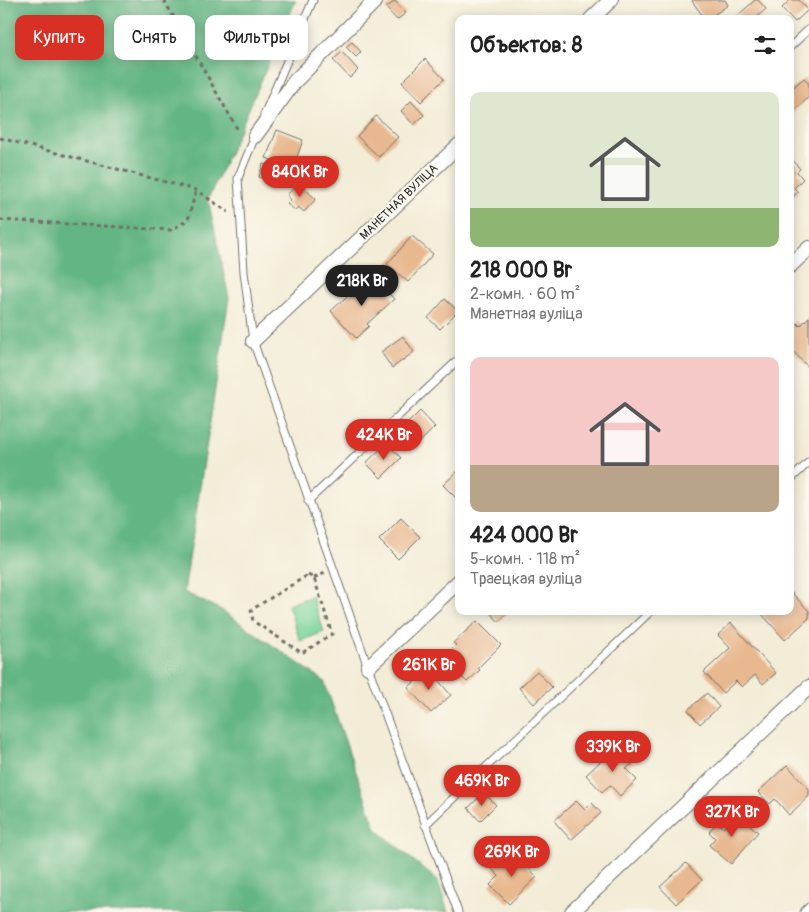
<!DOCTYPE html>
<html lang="ru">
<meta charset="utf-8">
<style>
:root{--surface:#fff;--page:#f2f2f2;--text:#222;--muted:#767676;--accent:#d93025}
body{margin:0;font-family:Pangolin,sans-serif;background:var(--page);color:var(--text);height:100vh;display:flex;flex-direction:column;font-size:19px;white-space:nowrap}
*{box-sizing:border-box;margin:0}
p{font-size:16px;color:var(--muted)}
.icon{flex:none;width:28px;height:28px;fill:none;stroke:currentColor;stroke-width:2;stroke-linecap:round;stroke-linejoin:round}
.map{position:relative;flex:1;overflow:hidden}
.details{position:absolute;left:455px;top:15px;width:339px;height:600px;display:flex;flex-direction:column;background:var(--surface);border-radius:10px;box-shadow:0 2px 12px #0003}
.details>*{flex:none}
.hud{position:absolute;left:15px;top:15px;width:365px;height:45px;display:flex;gap:10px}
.price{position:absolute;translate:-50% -42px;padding:0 11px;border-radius:18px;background:var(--accent);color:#fff;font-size:16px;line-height:32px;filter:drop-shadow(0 1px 2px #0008)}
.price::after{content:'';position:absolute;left:50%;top:30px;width:15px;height:11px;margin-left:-8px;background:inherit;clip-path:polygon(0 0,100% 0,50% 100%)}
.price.on{background:#222;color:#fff}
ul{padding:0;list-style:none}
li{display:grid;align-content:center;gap:10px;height:265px;padding:0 15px}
li span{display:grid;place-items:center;height:155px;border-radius:10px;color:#555}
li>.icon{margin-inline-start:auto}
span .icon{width:90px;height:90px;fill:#fffc;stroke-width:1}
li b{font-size:21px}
h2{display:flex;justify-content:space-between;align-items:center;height:60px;padding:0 15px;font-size:21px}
.tag{padding:0 18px;border-radius:10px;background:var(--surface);box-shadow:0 2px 12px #0003;font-size:18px;line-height:45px}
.tag.on{background:var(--accent);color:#fff}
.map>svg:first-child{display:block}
.green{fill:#7bd59b;stroke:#538063}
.forest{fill:#64b683;stroke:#487057}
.building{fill:#e8b88f}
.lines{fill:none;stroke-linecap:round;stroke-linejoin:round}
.lane-casing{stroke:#716f68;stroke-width:9}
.street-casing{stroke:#716f68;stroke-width:16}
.path{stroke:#716f68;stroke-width:3;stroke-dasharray:4 4;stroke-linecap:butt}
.lane{stroke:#fff;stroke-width:7}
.street{stroke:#fff;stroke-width:14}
.labels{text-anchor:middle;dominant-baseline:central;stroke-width:4.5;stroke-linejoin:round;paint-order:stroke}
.street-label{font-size:12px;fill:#2b2b2b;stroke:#fbf7ec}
</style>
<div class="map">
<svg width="809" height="912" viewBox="0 0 809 912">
<rect width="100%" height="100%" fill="#fbf7ec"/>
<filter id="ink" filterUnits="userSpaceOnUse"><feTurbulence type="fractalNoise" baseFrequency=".02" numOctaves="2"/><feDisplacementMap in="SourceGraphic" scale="10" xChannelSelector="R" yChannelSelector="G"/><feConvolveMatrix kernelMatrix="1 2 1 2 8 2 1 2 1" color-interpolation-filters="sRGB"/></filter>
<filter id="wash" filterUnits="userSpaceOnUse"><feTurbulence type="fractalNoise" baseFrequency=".0096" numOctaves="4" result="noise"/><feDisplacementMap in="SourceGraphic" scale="20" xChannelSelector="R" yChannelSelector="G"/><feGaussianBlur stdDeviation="1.12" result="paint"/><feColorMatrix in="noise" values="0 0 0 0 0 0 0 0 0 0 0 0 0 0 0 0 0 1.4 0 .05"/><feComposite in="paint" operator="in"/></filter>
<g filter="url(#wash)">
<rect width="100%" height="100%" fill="#f3edd8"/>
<path class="green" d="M 312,596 L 324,632 L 300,641 L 288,605 Z"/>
<path class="forest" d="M 0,0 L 296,0 L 239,132 L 208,199 L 229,298 L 184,592 L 223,611 L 324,681 L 376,829 L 438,881 L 448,912 L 0,912 Z"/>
<g id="blocks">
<path class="building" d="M 693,0 L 725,0 L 728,5 L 708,19 L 705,19 L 692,1 Z
M 755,0 L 758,0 L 766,9 L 755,19 L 738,19 L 736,17 Z
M 790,0 L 799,0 L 808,10 L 795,22 L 782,8 Z
M 395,1 L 406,13 L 397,20 L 386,8 Z
M 352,42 L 361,52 L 356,57 L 346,47 Z
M 342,52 L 358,70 L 350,78 L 333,60 Z
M 425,59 L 444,79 L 421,102 L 402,82 Z
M 804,78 L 809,84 L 809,97 L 793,112 L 790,109 L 790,90 Z
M 411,101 L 424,115 L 414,125 L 401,111 Z
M 376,116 L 398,137 L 379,157 L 357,136 Z
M 277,130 L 303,140 L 293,168 L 266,158 Z
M 790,157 L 800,169 L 797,172 L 803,179 L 794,188 L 798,192 L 790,199 Z
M 263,164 L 278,169 L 273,183 L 259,177 Z
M 298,183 L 316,199 L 304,212 L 298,207 L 295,210 L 287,204 L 291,200 L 287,195 Z
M 412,236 L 433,254 L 408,282 L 387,264 Z
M 375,278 L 394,299 L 367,324 L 369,326 L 356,338 L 331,311 L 357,287 L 360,292 Z
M 445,299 L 458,311 L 440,329 L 428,318 Z
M 809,317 L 809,364 L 807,366 L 790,348 L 790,326 L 795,321 L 800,326 Z
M 403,336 L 414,352 L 392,368 L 381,352 Z
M 420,411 L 435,427 L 416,446 L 401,430 Z
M 387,443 L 401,458 L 381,478 L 366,463 Z
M 459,470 L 459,501 L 443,485 Z
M 401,518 L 420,537 L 398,559 L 379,540 Z
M 790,591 L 809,611 L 809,618 L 785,640 L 761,613 L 763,611 L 790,611 Z
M 489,611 L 509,611 L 499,622 Z
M 477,621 L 501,645 L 478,668 L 480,670 L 467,682 L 443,658 L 456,645 L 453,643 Z
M 731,623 L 776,673 L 763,684 L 755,675 L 742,687 L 736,681 L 723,693 L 704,672 L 730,648 L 718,635 Z
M 428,669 L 451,695 L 431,713 L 408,688 Z
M 537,671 L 552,687 L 534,704 L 519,688 Z
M 707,693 L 719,707 L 700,724 L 688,710 Z
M 617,746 L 633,763 L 626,769 L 637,780 L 620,796 L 610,785 L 602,792 L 586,775 Z
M 787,765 L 809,789 L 809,796 L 789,815 L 775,799 L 770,804 L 758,792 Z
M 484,793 L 496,805 L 480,821 L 468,808 Z
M 576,801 L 585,810 L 592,803 L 601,813 L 571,840 L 554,821 Z
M 736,813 L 758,832 L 731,864 L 709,845 L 715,838 L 709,832 L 717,822 L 724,828 Z
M 507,854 L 514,861 L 518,857 L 537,877 L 509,904 L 490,885 L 499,876 L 492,869 Z
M 686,863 L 702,880 L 676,904 L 660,887 Z"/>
</g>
</g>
<g filter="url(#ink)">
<use href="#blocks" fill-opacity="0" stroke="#716f68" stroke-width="1"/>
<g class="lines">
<g class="lane-casing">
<path id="lane" d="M 790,47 L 809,29
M 264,115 L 313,0
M 256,134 L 238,178 L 244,272 L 253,341 L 368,667 L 458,912
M 790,480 L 809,462
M 308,501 L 459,359
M 425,825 L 651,611
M 804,912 L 809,907"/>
</g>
<g class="street-casing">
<path id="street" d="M 591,19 L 611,0
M 255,136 L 295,81 L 376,0
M 790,266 L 809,248
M 253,341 L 459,145
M 368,667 L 459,581
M 572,912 L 809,687"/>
</g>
<path class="path" d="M 164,0 L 239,132
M 0,138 L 196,190 L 228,212
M 0,220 L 171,230 L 188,220 L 196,190
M 308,575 L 314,578 L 332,634 L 302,653 L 253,621 L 251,610 Z
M 314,578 L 325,573"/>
<use href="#lane" class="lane"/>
<use href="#street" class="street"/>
</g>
</g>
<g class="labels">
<g class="street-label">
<text transform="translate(399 202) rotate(-44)">МАНЕТНАЯ ВУЛІЦА</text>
</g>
</g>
</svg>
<b class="price" style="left:300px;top:198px">840K Br</b>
<b class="price on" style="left:362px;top:307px">218K Br</b>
<b class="price" style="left:384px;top:461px">424K Br</b>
<b class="price" style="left:429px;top:691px">261K Br</b>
<b class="price" style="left:613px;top:773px">339K Br</b>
<b class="price" style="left:482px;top:807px">469K Br</b>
<b class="price" style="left:732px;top:838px">327K Br</b>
<b class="price" style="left:512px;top:878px">269K Br</b>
<div class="hud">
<a class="tag on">Купить</a>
<a class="tag">Снять</a>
<a class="tag">Фильтры</a>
</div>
<section class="details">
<h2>Объектов: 8<svg class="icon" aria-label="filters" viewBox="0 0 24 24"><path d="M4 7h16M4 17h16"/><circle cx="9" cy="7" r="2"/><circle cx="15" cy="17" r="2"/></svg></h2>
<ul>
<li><span style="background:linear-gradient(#dfe7d0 75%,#8fb573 0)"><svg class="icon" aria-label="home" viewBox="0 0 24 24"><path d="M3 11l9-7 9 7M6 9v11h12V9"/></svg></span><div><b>218 000 Br</b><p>2-комн. · 60 m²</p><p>Манетная вуліца</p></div></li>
<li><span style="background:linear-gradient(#f6c9c9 70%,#b9a48a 0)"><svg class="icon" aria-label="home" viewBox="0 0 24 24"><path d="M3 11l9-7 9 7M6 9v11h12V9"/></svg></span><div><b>424 000 Br</b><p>5-комн. · 118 m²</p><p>Траецкая вуліца</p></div></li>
</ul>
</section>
</div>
